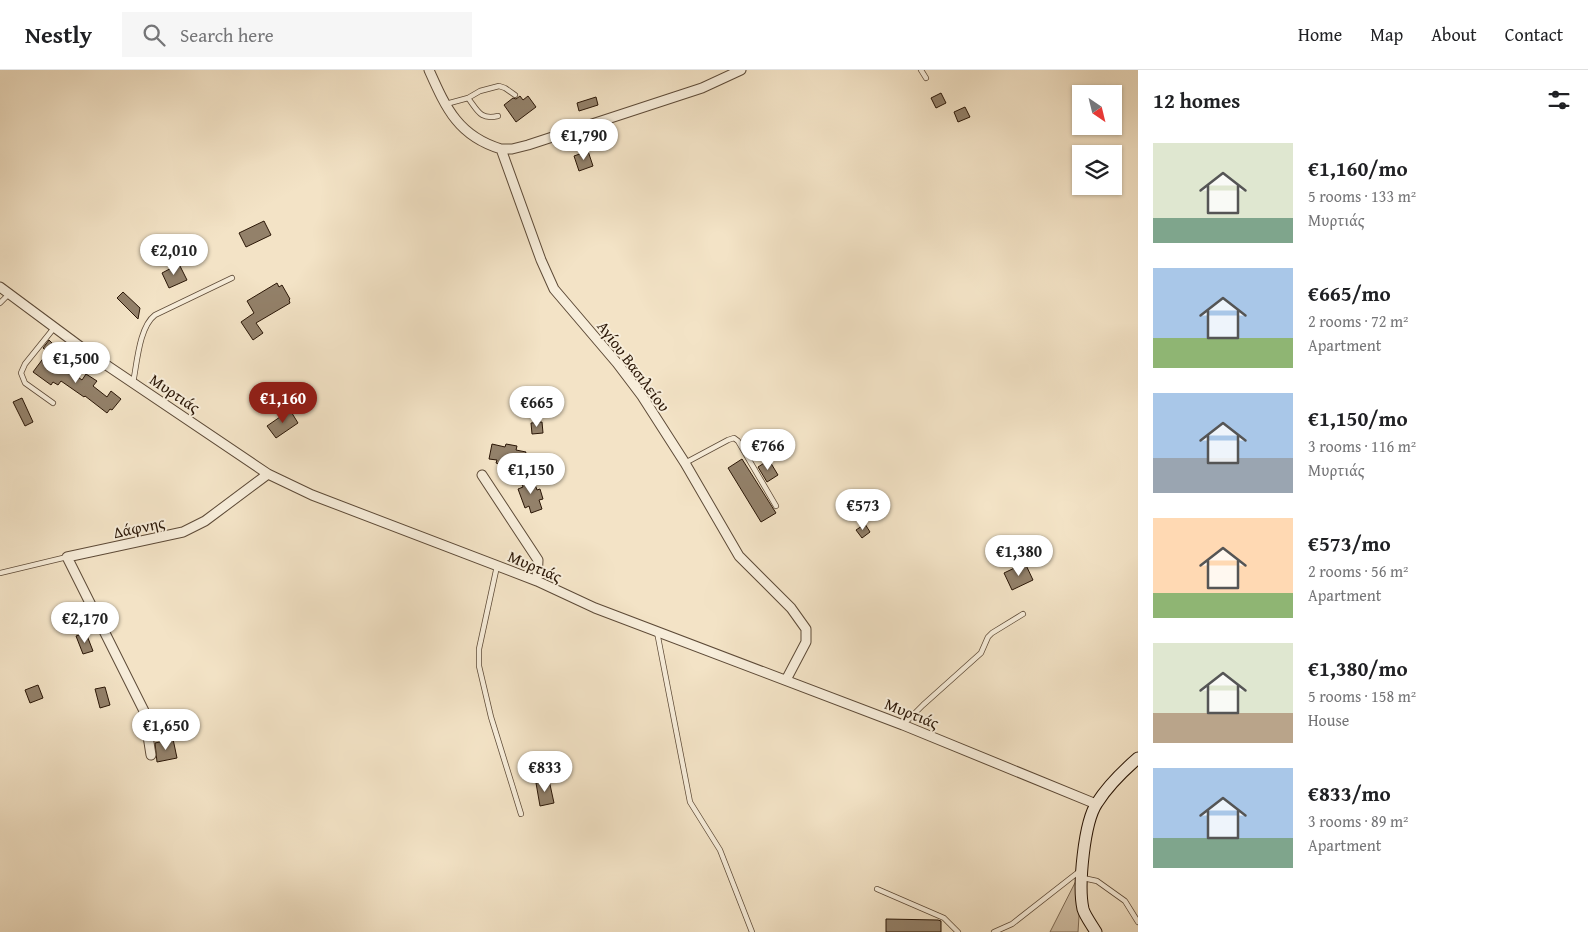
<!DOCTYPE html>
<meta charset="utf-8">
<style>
:root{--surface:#fff;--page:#f6f6f6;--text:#202124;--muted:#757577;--line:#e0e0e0;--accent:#8f2418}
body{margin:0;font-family:"Gentium Book Plus",serif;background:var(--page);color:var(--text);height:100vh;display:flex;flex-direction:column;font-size:19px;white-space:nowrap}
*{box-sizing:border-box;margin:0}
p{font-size:16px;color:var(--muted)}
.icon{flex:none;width:28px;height:28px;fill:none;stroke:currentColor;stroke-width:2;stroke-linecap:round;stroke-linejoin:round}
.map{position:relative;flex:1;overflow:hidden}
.panel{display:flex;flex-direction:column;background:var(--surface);width:450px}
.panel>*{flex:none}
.needle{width:32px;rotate:145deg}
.tools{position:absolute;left:1072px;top:15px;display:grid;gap:10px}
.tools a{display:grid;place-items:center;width:50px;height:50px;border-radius:0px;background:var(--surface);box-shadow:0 1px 4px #0004;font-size:25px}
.price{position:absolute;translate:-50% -42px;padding:0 11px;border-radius:18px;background:#fff;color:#222;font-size:16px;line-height:32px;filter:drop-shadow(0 1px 2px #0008)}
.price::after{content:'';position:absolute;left:50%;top:30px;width:15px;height:11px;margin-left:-8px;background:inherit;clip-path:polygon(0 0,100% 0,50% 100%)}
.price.active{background:var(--accent);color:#fff}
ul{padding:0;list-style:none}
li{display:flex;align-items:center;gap:15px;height:125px;padding:0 15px}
li span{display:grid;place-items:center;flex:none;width:140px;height:100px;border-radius:0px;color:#555}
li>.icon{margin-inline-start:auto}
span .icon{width:60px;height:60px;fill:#fffc;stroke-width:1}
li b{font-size:21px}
h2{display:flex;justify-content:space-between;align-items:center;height:60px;padding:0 15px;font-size:21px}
header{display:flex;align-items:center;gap:30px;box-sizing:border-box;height:70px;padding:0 25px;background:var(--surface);border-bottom:1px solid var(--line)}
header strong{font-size:24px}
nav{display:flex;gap:28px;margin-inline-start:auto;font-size:18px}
.search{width:350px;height:45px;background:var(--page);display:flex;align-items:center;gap:12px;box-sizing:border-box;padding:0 18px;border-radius:0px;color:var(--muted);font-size:19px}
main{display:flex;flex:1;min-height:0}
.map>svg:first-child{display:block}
.green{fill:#d1c0a6;stroke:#7e6c56}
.building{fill:#93816a;stroke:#2b1707}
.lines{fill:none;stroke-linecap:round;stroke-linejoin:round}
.service-casing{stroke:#5d4a37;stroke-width:6}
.minor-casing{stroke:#5d4a37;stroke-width:11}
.secondary-casing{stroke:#2b1707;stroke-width:13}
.service{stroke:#f7edda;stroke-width:4.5}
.minor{stroke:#f7edda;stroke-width:9}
.secondary{stroke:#f7edda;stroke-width:11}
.labels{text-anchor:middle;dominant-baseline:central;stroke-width:4;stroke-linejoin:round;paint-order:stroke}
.street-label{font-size:16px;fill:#2b1707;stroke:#f7edda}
</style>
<header>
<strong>Nestly</strong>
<div class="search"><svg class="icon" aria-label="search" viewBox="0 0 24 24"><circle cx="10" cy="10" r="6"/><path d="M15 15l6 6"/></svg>Search here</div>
<nav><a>Home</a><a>Map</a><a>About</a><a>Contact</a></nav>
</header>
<main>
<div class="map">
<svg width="1138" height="862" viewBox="0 0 1138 862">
<rect width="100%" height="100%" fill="#f3e3c6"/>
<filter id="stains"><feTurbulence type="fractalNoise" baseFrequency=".004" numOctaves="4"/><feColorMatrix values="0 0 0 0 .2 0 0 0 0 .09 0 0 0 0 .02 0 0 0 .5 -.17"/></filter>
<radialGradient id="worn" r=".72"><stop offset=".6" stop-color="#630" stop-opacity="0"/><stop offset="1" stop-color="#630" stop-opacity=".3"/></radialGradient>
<path class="green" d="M 1082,799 L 1078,862 L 1050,862 Z"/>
<path class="building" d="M 941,23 L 946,33 L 936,38 L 931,28 Z
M 520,26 L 523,30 L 528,26 L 536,37 L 516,52 L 504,35 L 513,28 L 516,29 Z
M 596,27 L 598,35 L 579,41 L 577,33 Z
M 965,37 L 970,47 L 958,52 L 954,42 Z
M 588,81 L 593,96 L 579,101 L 574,86 Z
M 264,151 L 271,165 L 246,177 L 239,163 Z
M 179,194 L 187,210 L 169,218 L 162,203 Z
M 277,213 L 279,217 L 282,215 L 290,229 L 289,230 L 290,233 L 256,253 L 263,263 L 253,270 L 241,252 L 254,243 L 247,231 Z
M 123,222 L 140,238 L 138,249 L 117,228 Z
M 49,270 L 55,276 L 49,283 L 43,278 Z
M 45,286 L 69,304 L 71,302 L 82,310 L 86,304 L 97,311 L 93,316 L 107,327 L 111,321 L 121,329 L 112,340 L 110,339 L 107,343 L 85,326 L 84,327 L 61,311 L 58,315 L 53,312 L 51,315 L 33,302 Z
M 22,328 L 33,352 L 25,356 L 13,332 Z
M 528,329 L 532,335 L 524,341 L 520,335 Z
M 290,340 L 298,353 L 276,368 L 267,356 Z
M 542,352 L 543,363 L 532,364 L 531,353 Z
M 492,374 L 505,377 L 506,374 L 517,376 L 516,380 L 526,382 L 524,388 L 540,384 L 543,394 L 528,398 L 507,393 L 506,396 L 496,393 L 497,390 L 489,389 Z
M 742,389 L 776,443 L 761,452 L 728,398 Z
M 769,390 L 778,405 L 767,412 L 758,397 Z
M 532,406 L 537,420 L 540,419 L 543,429 L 539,430 L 542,439 L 531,443 L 529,436 L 525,438 L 518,419 L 523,417 L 520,410 Z
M 865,454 L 870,462 L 862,468 L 856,460 Z
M 1025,493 L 1033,510 L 1012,520 L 1004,503 Z
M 86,563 L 93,581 L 83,584 L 76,566 Z
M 38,615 L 43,628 L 30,633 L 25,620 Z
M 105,617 L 110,635 L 100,638 L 95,619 Z
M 173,669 L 177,688 L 157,692 L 155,673 Z
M 549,710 L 554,733 L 540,736 L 536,713 Z
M 886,849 L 938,850 L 941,851 L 941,862 L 886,862 Z"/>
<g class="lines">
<g class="service-casing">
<path id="service" d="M 921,0 L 926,8
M 468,28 C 478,41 480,50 498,46
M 446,34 L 468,28 L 480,21 L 499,16 L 505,18 L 515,25
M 0,233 L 9,224
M 133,313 C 137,294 139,257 155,245 L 232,208
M 53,333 L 25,313 L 21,303 L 25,294 L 54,258
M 685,393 L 728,370 L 734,368 L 738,371 L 776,436
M 497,496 L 479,579 L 479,596 L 491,647 L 521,744
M 0,503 L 67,487
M 657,562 L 690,732 L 720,780 L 752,862
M 903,655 L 923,635 L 981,583 L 988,567 L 992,563 L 1023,544
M 1083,808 L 1097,811 L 1125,831 L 1138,852
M 877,819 L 944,848 L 958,862
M 994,862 L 1012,854 L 1081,800"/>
</g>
<g class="minor-casing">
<path id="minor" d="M 429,0 C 446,38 458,66 501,79 L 541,190 L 554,219 L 617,293 L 642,326 L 685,393 L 739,486 L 791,538 L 806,559 L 806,572 L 786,610
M 501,79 L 512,79 L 528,75 L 702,18 L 741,0
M 0,217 L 93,286 L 268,404 L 312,425 L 537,511 L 595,538 L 903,655 L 1096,734
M 482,405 L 538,490 L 537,511
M 151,685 L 144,641 L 67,487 L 183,462 L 205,451 L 268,404"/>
</g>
<g class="secondary-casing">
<path id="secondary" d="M 1096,862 C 1092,855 1085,846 1083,839 C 1078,816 1084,752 1097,733 C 1107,717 1123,701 1138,688"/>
</g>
<use href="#service" class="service"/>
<use href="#minor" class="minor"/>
<use href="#secondary" class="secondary"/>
</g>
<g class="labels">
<g class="street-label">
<text transform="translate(634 296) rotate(53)">Αγίου Βασιλείου</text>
<text transform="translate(175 323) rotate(34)">Μυρτιάς</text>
<text transform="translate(139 457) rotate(-12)">Δάφνης</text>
<text transform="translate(535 496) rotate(23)">Μυρτιάς</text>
<text transform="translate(912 643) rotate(22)">Μυρτιάς</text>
</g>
</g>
<rect width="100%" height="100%" filter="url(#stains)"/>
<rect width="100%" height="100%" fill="url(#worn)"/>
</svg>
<div class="tools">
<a><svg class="needle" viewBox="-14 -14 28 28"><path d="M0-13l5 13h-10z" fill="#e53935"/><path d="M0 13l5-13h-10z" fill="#757577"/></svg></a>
<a><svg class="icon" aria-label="layers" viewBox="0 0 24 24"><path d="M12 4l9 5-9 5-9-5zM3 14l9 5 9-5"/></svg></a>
</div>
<b class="price" style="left:584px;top:91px">€1,790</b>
<b class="price" style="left:174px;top:206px">€2,010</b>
<b class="price" style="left:76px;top:314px">€1,500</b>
<b class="price active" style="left:283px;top:354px">€1,160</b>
<b class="price" style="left:537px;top:358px">€665</b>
<b class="price" style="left:768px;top:401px">€766</b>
<b class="price" style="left:531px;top:425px">€1,150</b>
<b class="price" style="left:863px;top:461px">€573</b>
<b class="price" style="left:1019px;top:507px">€1,380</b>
<b class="price" style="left:85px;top:574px">€2,170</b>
<b class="price" style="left:166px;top:681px">€1,650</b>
<b class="price" style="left:545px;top:723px">€833</b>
</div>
<section class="panel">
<h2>12 homes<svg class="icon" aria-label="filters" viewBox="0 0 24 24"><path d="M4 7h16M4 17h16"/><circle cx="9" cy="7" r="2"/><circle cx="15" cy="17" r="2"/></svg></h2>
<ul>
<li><span style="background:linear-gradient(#dfe7d0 75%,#7fa58c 0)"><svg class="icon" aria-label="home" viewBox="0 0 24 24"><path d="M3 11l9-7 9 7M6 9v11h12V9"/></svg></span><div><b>€1,160/mo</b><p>5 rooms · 133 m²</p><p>Μυρτιάς</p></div></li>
<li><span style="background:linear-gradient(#a9c7e8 70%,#8fb573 0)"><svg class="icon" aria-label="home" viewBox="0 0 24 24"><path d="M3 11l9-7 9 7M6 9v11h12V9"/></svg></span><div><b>€665/mo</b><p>2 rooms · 72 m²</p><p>Apartment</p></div></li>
<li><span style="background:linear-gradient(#a9c7e8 65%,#9aa5b1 0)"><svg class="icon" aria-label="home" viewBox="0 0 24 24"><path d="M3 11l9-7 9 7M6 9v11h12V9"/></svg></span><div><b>€1,150/mo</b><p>3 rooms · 116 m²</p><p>Μυρτιάς</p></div></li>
<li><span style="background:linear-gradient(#ffd9b3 75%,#8fb573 0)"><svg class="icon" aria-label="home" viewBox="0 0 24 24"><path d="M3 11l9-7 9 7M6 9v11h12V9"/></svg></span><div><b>€573/mo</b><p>2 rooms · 56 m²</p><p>Apartment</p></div></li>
<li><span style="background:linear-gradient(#dfe7d0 70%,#b9a48a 0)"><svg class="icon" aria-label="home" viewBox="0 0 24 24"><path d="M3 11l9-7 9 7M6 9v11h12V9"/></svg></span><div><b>€1,380/mo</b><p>5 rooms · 158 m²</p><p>House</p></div></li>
<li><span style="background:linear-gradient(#a9c7e8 70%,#7fa58c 0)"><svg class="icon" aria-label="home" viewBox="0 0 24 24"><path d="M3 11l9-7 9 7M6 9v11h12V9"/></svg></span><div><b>€833/mo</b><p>3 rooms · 89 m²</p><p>Apartment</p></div></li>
</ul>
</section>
</main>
